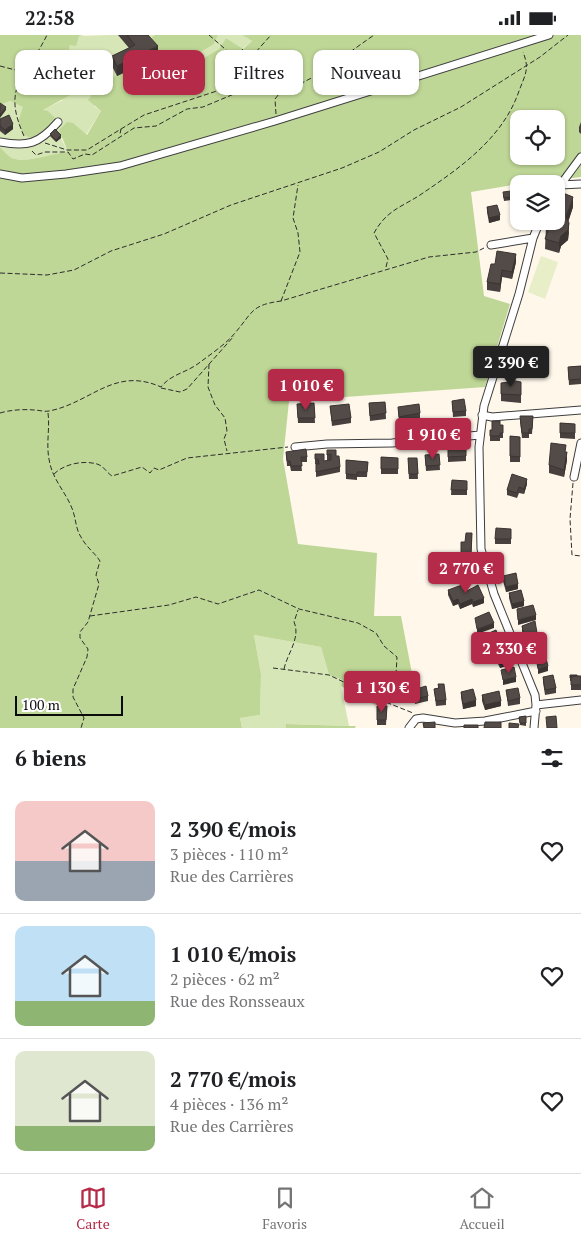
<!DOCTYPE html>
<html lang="fr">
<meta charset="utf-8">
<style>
:root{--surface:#fff;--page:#f2f2f2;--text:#202124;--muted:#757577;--line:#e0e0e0;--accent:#b42a48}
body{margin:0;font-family:"PT Serif",serif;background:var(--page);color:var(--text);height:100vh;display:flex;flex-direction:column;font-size:19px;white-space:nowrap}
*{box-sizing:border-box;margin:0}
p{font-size:16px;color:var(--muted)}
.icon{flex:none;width:28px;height:28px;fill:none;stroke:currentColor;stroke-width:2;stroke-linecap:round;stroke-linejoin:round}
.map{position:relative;height:693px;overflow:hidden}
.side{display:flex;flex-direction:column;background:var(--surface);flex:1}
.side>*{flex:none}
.banner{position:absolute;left:15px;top:15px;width:551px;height:45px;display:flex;gap:10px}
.controls{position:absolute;left:510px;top:75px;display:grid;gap:10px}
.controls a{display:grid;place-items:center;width:55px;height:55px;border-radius:10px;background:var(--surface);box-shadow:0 1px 4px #0004;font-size:25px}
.scale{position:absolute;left:15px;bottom:12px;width:108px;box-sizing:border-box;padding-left:5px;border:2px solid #0b0b0b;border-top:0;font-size:14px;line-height:18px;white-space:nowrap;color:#0b0b0b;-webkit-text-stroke:4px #fff;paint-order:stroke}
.price{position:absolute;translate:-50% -42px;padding:0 11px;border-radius:5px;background:var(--accent);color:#fff;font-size:16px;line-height:32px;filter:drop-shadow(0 1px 2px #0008)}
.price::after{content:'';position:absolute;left:50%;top:30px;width:15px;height:11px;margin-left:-8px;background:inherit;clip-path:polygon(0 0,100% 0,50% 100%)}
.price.active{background:#222;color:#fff}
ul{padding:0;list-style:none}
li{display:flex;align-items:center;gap:15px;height:125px;padding:0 15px}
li+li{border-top:1px solid var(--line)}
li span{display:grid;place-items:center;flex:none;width:140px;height:100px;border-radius:10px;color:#555}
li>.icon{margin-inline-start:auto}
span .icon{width:60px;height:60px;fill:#fffc;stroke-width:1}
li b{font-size:21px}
h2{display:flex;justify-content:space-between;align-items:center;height:60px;padding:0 15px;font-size:21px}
.chip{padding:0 18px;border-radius:10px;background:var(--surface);box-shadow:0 1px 4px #0004;font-size:18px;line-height:45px}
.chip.active{background:var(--accent);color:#fff}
.status{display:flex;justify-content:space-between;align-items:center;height:35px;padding:0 25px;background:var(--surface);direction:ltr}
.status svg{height:14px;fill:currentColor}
.menu{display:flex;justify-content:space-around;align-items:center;height:70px;border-top:1px solid var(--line);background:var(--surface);font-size:14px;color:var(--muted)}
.menu a{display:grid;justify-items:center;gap:2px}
.menu .active{color:var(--accent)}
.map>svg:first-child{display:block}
.green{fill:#d7e6b6}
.forest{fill:#bed696;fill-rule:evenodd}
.pitch{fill:#e7eec8}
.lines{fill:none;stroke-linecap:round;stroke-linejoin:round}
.minor-casing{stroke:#3e3e3e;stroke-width:9}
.path{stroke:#2d2d2d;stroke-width:1;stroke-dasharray:5 2.5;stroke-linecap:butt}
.minor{stroke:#fff;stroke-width:7}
.wall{fill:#47403e}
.shaded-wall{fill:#3a3432}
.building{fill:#534b48;stroke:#3a3432}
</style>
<div class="status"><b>22:58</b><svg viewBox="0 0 49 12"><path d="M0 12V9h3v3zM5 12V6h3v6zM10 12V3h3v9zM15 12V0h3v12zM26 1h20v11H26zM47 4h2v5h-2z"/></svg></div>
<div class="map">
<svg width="581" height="693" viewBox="0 0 581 693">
<rect width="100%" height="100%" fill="#fef7ea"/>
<path class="green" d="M 109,0 L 155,0 L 152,2 L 158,21 L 100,48 L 94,71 L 101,76 L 86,100 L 61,103 L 68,117 C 53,118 25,129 12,123 C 8,121 3,115 0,112 L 0,70 L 10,66 L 24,72 L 18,87 L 63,65 L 48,60 L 67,25 L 70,10 L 79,1 Z
M 218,0 L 242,0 L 252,6 L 242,14 L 226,3 L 219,14 L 156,51 L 152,46 L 214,9 Z
M 254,600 L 321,612 L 329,640 L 343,645 L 341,651 L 349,691 L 286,689 L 286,693 L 242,693 L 240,683 L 260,680 L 261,639 Z"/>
<path class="forest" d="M 0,0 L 84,0 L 79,1 L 76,11 L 70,10 L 67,25 L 48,59 L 76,44 L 72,59 L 43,75 L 48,76 L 57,85 L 41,104 L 31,103 L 23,99 L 18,87 L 23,72 L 10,66 L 0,70 Z
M 155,0 L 218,0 L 214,9 L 153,46 L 156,51 L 219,14 L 226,3 L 243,14 L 252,6 L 242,0 L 581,0 L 581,142 L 519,149 L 471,157 L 484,261 L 510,269 L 485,352 L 289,366 L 283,424 L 298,509 L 377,518 L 374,581 L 401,581 L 414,649 L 377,663 L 388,668 L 385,672 L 373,669 L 341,651 L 343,645 L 329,640 L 321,612 L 254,600 L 261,639 L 260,680 L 240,683 L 242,693 L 0,693 L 0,112 C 3,115 8,121 12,123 C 25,129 52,118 68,117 L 59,95 L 67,87 L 73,88 L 87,100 L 101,76 L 88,65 L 100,48 L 157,21 L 151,13 L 152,2 ZM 519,84 L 556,84 L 556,121 L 519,121 Z
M 286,689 L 349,691 L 356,691 L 355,693 L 286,693 Z"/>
<path class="pitch" d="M 541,221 L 558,227 L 545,264 L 528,257 Z"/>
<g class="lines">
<g class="minor-casing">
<path id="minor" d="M 0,107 C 28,112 39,109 58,87
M 0,139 L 22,143 L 66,139 L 120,131 L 275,86 L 549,0
M 560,150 L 581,149
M 556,156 L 581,122
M 491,210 L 533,203
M 482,380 L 492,382 L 581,375
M 295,412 L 327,409 L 392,408 L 480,400
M 574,442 L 581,408
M 536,670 L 581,665
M 409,693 L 416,684 L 423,683 L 455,688 L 485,686 L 536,676
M 534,693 L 536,670 L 535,660 L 494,559 L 481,514 L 479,412 L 484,371 L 519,259 L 533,203 L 540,186"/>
</g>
<path class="path" d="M 209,0 L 248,34 L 260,47 L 255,53 L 242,58
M 242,14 L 250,24
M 247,30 L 257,36
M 0,31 L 23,37
M 260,47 L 274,56 L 283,58 L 319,39 L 374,0
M 276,79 L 275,64 L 279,59
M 121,94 L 144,80 L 238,49
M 24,101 C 1,50 26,43 47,0
M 45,108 L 67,115 L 87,115 L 121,94 L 120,99
M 32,116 L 36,120 L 45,117 L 68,117 L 73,124 L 85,119 L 92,120 L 134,93 L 156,91 L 187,74 L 203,72 L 234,59 L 241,59 C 234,37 258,15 271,0
M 386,232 L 388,224 L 374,198 C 387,175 400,173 420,160 C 460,133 503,103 519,56 C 525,40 530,34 523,17
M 0,238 L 47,240 L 74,235 L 111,216 L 164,199 L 231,170 L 342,133 L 379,117 L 414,95 L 461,72 L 540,22 L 568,0
M 281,266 L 300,217 L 298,198 L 293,183 L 298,150
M 209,329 L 208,352 L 215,370 L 225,383 L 227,396 L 224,404 L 227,416
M 161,353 L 180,357 L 187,354 L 234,301
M 0,378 C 10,375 23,374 34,375 C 39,375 44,377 49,376 C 91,368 114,331 161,352 C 171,339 186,338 199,328 C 211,319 226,309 235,298 C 253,277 251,270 281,266 L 429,222 L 476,217 L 484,213
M 48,378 C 50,393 46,409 49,424 C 52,445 67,458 73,476 C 76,485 76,495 81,502 C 86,512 95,518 100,526 L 96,540 L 99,549 L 88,587 L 80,597 L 80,603 L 88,614 L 87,622 L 73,654 L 73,662 L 84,683 L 81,693
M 54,439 C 64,429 83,425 97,429 C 104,431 106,437 112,441 L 142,432 L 150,438 L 154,433 L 159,435 L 187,423 L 288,412
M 573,448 L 570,484 L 572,520 L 581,521
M 90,581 L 169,570 L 196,562 L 218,569 L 259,555 L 299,574 L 358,588 L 376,598 L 384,611 L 397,622 L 396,640 L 373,652 L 369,659
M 273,633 L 329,640 L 388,668 L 413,678
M 284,634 C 287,619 301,603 294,587 L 298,575"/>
<use href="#minor" class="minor"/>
</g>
<path class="wall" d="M 118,0 L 148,0 L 158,21 L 117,41 L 112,31 L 112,21 L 129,13 Z
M 0,84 L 13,94 L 5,100 L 0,96 Z
M 581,87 L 581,99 L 579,97 L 579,92 Z
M 50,99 L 61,103 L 56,107 L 50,101 Z
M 503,160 L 511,162 L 511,165 L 504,166 Z
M 487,172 L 500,185 L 489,188 L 487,177 Z
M 573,172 L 568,187 L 569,198 L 568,205 L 561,211 L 559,218 L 545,214 L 546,190 Z
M 516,227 L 512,244 L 502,242 L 500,257 L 487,255 L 487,247 L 495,229 Z
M 581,331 L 581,349 L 569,350 L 568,332 Z
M 521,347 L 521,368 L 501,366 L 501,348 Z
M 452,366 L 466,376 L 466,381 L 453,382 Z
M 385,367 L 386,384 L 370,386 L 369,368 Z
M 314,368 L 315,388 L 298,388 L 297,369 Z
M 330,371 L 351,383 L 351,388 L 332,391 Z
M 398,372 L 420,378 L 420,384 L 399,387 Z
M 520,386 L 533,386 L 532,399 L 529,399 L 529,403 L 522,403 Z
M 560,388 L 575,389 L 575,404 L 560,403 Z
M 500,390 L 503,390 L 503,403 L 500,403 L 500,406 L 490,406 L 490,395 L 492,395 Z
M 510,401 L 520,402 L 520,427 L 510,427 Z
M 466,410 L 466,426 L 448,427 L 448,411 Z
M 327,415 L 336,421 L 340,432 L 340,437 L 316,442 L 316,429 L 318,429 L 315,429 L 315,419 L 324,426 L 331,425 L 327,425 Z
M 286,417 L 307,422 L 307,427 L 301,427 L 302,436 L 291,436 L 290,431 L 287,431 Z
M 566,417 L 567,425 L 564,442 L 549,438 L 549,430 Z
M 439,419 L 440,435 L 426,436 L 425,420 Z
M 381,422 L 398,423 L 398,439 L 381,439 Z
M 408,423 L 417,423 L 418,444 L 409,444 Z
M 346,425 L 368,427 L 367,442 L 357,442 L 357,445 L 346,444 Z
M 452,445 L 467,446 L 467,460 L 451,460 Z
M 527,449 L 524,459 L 519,458 L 517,463 L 507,460 L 507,455 Z
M 511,494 L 511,509 L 495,509 L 495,504 Z
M 472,498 L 471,525 L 461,524 L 461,507 L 465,507 Z
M 503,541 L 518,554 L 506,557 L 503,546 Z
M 448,555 L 465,557 L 484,568 L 473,572 L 472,569 L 460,574 L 458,569 L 453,571 L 448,560 Z
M 509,558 L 524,571 L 512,574 L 509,563 Z
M 522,591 L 537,603 L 524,606 L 522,596 Z
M 487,599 L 501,613 L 491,617 L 487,604 Z
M 528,605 L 541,615 L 541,620 L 532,622 L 528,610 Z
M 498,616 L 512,629 L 500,633 L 498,629 L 498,624 L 500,624 L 498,621 Z
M 570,640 L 581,641 L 581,655 L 571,655 L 571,646 L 570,646 Z
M 543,642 L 556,653 L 556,658 L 545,660 L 543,647 Z
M 438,649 L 446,665 L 446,670 L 436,671 L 434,654 L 438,653 Z
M 413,655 L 428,661 L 428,666 L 415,669 Z
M 506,655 L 520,663 L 520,669 L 508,671 Z
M 461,657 L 476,671 L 463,674 L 461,662 Z
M 482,660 L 501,671 L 485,675 L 482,666 Z
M 377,671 L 387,671 L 386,690 L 377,690 Z
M 526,681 L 526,691 L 520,690 L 519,682 Z"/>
<path class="shaded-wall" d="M 158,11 L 158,21 L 117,41 L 117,31 Z
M 6,72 L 6,75 L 0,83 L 0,80 Z
M 13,89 L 13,94 L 5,100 L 5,95 Z
M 61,100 L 61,103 L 56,107 L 56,105 Z
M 573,162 L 573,172 L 566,193 L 566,182 Z
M 500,180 L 500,185 L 489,188 L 489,183 Z
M 569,188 L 568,205 L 561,211 L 559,218 L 559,208 L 561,201 Z
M 516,219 L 516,227 L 512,244 L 512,237 Z
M 502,235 L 502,242 L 500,257 L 500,249 Z
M 567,417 L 567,425 L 564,442 L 564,435 Z
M 527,444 L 527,449 L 524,459 L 524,454 Z
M 518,549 L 518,554 L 506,557 L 506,552 Z
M 484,563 L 484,568 L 473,572 L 473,567 Z
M 458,564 L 458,569 L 453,571 L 453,566 Z
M 472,564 L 472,569 L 460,574 L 460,569 Z
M 524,566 L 524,571 L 512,574 L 512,569 Z
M 536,580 L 536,585 L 518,590 L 518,585 Z
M 494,588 L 494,593 L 477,599 L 477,594 Z
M 537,598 L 537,603 L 524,606 L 524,601 Z
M 501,608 L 501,613 L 491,617 L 491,612 Z
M 512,624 L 512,629 L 500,633 L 500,628 Z
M 548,631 L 548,636 L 538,639 L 538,634 Z
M 516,642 L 516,647 L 503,650 L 503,645 Z
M 476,665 L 476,671 L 463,674 L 463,669 Z
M 501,666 L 501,671 L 485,675 L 485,670 Z"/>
<path class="building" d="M 127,0 L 148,0 L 158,11 L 117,31 L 112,21 L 135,10 Z
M 0,68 L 6,72 L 0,80 Z
M 9,80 L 13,89 L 5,95 L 0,91 L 0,84 Z
M 55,94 L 61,100 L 56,105 L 50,99 Z
M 511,156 L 511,162 L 504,163 L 503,157 Z
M 563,158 L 573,162 L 566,182 L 569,188 L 568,195 L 561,201 L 559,208 L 545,204 L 548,196 L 546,190 L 547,186 L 556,186 L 556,178 Z
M 497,170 L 500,180 L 489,183 L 487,172 Z
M 497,216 L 516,219 L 512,237 L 502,235 L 500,249 L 487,247 L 491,229 L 495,229 Z
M 581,331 L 581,344 L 569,345 L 568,332 Z
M 510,345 L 521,347 L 521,360 L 501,359 L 501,348 L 510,347 Z
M 464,364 L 466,376 L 453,377 L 452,366 Z
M 385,367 L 386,378 L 370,381 L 369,368 Z
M 314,368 L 315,383 L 298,383 L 297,369 Z
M 349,369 L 351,383 L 332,386 L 330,371 Z
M 419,369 L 420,378 L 399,382 L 398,372 Z
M 520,381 L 533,381 L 532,394 L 529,394 L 529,398 L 522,398 Z
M 492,386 L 500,386 L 500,390 L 503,390 L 503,398 L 500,398 L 500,401 L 490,401 L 490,395 L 492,395 Z
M 560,388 L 575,389 L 575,398 L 560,398 Z
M 510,401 L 520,402 L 520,422 L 510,421 Z
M 551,408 L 566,410 L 565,417 L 567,417 L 564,435 L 549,430 Z
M 466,410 L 466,421 L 448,422 L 448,411 Z
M 306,414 L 307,422 L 301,422 L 302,431 L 291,431 L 290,426 L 287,426 L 286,417 Z
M 327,415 L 336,415 L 336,421 L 339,421 L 340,432 L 316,437 L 316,429 L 319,429 L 318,424 L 315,424 L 315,419 L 324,419 L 324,426 L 331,425 L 331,419 L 327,420 Z
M 439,419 L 440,430 L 426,431 L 425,420 Z
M 381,422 L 398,423 L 398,434 L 381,434 Z
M 408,423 L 417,423 L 418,439 L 409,439 Z
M 346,425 L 368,427 L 367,437 L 357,437 L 357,440 L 346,439 Z
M 512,439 L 527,444 L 524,454 L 519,452 L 517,458 L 507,455 Z
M 452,445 L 467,446 L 467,455 L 451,455 Z
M 496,493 L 511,494 L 511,504 L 495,504 Z
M 466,498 L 472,498 L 471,520 L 461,519 L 461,507 L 465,507 Z
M 516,538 L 518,549 L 506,552 L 503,541 Z
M 462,550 L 465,557 L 478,550 L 484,563 L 473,567 L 472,564 L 460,569 L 458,564 L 453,566 L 448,555 Z
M 521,555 L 524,566 L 512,569 L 509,558 Z
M 533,570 L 536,580 L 518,585 L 517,574 Z
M 489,577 L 494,588 L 477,594 L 475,583 Z
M 535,586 L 537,598 L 524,601 L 522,591 Z
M 496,595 L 501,608 L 491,612 L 487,599 Z
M 539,603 L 541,615 L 532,616 L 528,605 Z
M 508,612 L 512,624 L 500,628 L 498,624 L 501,623 L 498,616 Z
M 545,620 L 548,631 L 538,634 L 536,622 Z
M 514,632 L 516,642 L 503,645 L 501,635 Z
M 553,640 L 556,653 L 545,655 L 543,642 Z
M 570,640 L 577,640 L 577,641 L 571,641 L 571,643 L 570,643 Z
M 571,641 L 581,641 L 581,650 L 571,650 Z
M 438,649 L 444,649 L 446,665 L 436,666 L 434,654 L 439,653 Z
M 426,651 L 428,661 L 415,664 L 413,655 Z
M 518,653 L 520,663 L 508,666 L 506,655 Z
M 473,654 L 476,665 L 463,669 L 461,657 Z
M 499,656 L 501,666 L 485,670 L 482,660 Z
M 377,671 L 387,671 L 386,685 L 377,685 Z
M 526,681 L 526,688 L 520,688 L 519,682 Z
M 556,681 L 557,693 L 547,693 L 546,682 Z
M 435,687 L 435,693 L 424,693 L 423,688 Z
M 485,687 L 501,687 L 501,693 L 484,693 Z
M 509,688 L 519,689 L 518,693 L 509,693 Z
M 464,690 L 478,690 L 478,693 L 464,693 Z"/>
</svg>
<div class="controls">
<a><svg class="icon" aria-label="locate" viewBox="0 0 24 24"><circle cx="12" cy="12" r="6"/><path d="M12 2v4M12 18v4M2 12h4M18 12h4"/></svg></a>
<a><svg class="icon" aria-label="layers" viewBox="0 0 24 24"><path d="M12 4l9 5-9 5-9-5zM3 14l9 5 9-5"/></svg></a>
</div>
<div class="scale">100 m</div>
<b class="price active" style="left:511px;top:353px">2 390 €</b>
<b class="price" style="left:306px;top:376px">1 010 €</b>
<b class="price" style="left:433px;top:425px">1 910 €</b>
<b class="price" style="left:466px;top:559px">2 770 €</b>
<b class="price" style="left:509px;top:639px">2 330 €</b>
<b class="price" style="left:382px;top:678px">1 130 €</b>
<div class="banner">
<a class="chip">Acheter</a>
<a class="chip active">Louer</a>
<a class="chip">Filtres</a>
<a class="chip">Nouveau</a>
</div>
</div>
<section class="side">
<h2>6 biens<svg class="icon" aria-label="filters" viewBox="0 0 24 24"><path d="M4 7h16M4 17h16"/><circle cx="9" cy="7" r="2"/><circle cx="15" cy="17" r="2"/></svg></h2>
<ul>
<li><span style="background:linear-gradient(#f6c9c9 60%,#9aa5b1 0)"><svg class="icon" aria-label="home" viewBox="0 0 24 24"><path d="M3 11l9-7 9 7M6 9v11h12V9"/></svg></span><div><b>2 390 €/mois</b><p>3 pièces · 110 m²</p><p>Rue des Carrières</p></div><svg class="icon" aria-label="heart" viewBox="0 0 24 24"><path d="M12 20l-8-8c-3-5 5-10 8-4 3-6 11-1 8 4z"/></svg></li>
<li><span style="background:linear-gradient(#bfe0f5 75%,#8fb573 0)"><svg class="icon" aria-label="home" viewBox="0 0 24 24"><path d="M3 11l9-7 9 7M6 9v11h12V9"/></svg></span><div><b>1 010 €/mois</b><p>2 pièces · 62 m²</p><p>Rue des Ronsseaux</p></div><svg class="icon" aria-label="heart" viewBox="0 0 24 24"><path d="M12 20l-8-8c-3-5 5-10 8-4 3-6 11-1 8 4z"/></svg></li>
<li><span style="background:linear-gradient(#dfe7d0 75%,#8fb573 0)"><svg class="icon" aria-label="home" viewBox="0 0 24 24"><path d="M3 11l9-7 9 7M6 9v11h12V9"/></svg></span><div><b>2 770 €/mois</b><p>4 pièces · 136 m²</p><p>Rue des Carrières</p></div><svg class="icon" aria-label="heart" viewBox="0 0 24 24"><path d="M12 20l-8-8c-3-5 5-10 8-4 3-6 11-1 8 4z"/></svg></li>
</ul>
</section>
<nav class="menu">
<a class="active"><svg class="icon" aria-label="map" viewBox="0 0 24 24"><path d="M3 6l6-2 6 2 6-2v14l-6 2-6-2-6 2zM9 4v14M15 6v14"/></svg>Carte</a>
<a><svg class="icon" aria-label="saved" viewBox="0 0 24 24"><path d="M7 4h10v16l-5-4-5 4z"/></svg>Favoris</a>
<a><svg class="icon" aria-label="home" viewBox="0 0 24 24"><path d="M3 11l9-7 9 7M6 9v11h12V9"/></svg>Accueil</a>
</nav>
